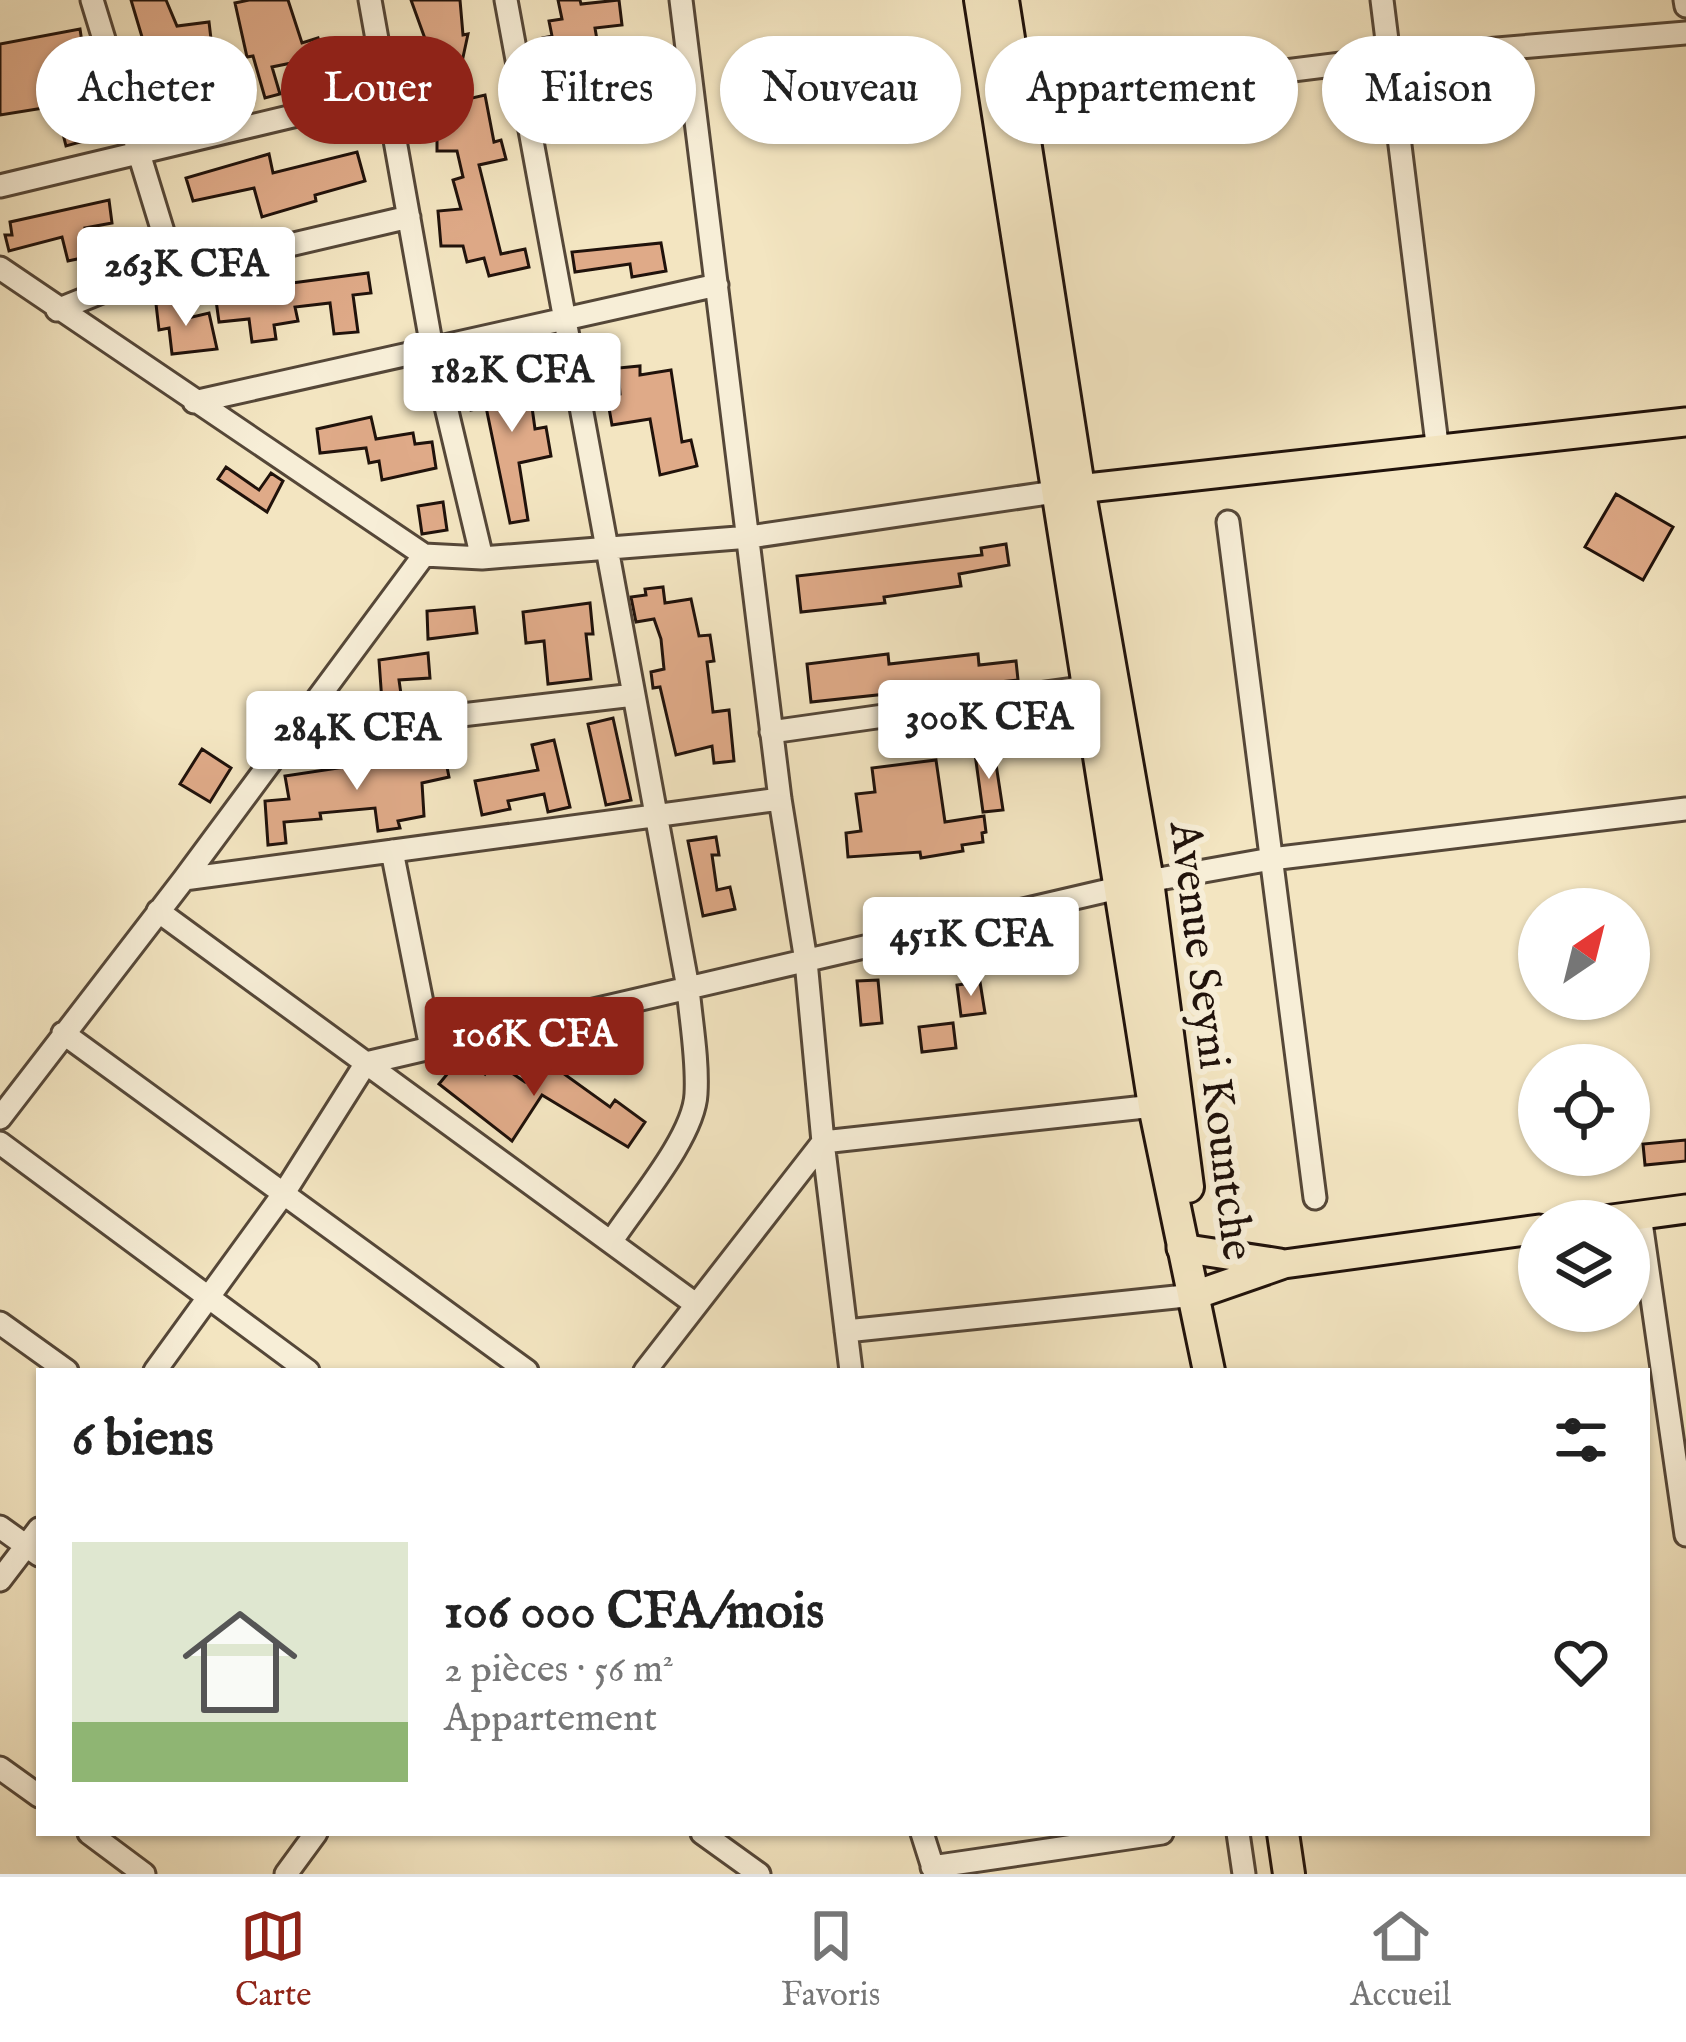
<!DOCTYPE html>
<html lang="fr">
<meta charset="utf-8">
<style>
:root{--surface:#fff;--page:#f6f6f6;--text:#222;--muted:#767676;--line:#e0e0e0;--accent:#8f2418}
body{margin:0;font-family:"IM FELL English",serif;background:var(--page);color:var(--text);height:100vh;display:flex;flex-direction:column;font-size:45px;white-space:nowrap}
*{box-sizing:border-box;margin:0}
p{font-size:39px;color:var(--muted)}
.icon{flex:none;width:66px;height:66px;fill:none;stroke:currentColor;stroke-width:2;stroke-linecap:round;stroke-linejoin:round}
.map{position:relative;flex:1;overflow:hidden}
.sheet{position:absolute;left:36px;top:1368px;width:1614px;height:468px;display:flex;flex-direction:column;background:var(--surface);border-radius:0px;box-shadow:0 3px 9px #0004}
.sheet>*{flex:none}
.guide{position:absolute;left:36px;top:36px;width:1614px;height:108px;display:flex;gap:24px}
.needle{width:78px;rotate:35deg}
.tools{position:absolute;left:1518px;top:888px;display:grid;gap:24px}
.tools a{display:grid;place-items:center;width:132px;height:132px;border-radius:50%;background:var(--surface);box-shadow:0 3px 9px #0004;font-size:60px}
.price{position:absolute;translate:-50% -102px;padding:0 27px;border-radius:12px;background:#fff;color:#222;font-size:39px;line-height:78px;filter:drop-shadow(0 3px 6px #0008)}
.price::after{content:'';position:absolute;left:50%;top:72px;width:36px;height:27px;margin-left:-18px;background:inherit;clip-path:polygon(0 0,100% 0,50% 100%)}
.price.active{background:var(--accent);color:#fff}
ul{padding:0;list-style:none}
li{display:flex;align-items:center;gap:36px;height:300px;padding:0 36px}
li+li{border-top:3px solid var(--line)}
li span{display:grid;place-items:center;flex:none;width:336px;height:240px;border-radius:0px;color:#555}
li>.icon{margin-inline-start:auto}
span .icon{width:144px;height:144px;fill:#fffc;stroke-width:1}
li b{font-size:51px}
h2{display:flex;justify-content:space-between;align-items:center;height:144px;padding:0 36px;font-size:51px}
.pill{padding:0 42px;border-radius:54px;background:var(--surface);box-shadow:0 3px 9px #0004;font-size:42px;line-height:108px}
.pill.active{background:var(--accent);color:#fff}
.menu{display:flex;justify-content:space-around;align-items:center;height:168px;border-top:3px solid var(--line);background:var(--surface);font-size:33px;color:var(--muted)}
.menu a{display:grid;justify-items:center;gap:6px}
.menu .active{color:var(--accent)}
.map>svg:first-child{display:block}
.building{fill:#dfaa88;stroke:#20120b;stroke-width:3}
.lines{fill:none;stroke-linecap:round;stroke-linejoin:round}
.minor-casing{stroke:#554738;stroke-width:27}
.major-casing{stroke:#20120b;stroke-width:33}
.highway-casing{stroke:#20120b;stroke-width:36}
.minor{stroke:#f7eed7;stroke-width:21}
.major{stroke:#f3e5c1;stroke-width:27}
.highway{stroke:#f3e5c1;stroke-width:30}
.labels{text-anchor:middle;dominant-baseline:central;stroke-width:12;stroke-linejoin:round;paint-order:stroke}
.street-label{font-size:45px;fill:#20120b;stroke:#f7eed7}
</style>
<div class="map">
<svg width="1686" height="1874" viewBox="0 0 1686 1874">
<rect width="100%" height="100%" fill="#f3e5c1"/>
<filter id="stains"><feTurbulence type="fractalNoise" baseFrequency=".00167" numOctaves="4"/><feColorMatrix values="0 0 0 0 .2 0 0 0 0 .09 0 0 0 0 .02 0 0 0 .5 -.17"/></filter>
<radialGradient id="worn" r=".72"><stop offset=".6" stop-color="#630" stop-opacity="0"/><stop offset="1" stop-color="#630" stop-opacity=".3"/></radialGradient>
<path class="building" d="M 131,0 L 166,0 L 177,26 L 209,22 L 211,39 L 172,44 L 179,71 L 163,75 L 173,122 L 156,127 L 142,77 L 142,58 L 148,57 Z
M 249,0 L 288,0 L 302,43 L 318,38 L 330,77 L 307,82 L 301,61 L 272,67 L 280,94 L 265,98 L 253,56 L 247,57 L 235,3 Z
M 411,0 L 460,0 L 463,35 L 468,34 L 462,62 L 468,99 L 485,95 L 494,142 L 501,140 L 506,159 L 479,165 L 501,254 L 525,249 L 529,267 L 489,276 L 484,258 L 467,262 L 463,246 L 441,246 L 438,211 L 461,209 L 453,180 L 463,177 L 457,151 L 437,151 L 437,126 L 426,129 L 422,115 L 432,112 L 430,102 L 452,96 L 449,67 L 436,69 Z
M 558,0 L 580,0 L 581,4 L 619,0 L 622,25 L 595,28 L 603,75 L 655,70 L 659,125 L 635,125 L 637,134 L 617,139 L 610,111 L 576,117 L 561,56 L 547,58 L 543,38 L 552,36 L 549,21 L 562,19 Z
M 80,29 L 90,95 L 73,99 L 84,141 L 66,146 L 56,106 L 0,115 L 0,44 Z
M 753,71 L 760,115 L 734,119 L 726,75 Z
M 357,152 L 365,181 L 315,195 L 316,201 L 262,217 L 254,188 L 193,201 L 186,178 L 269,154 L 273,173 Z
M 109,200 L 112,223 L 85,228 L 91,256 L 68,261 L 62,237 L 9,251 L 5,235 L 12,235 L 10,222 Z
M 661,243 L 666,271 L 632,277 L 630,264 L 575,272 L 572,252 Z
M 368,273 L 371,293 L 353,295 L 358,332 L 334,334 L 330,303 L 295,307 L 298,321 L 274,325 L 276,339 L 252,342 L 249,319 L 219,322 L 215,293 Z
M 181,300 L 184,319 L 209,313 L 217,349 L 172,354 L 169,328 L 159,330 L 156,304 Z
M 640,366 L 640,375 L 671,370 L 682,442 L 691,440 L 697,466 L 660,475 L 650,419 L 612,425 L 607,397 L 620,394 L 618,368 Z
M 527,371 L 535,429 L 546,427 L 551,456 L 519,463 L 528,520 L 510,523 L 486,407 L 471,410 L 467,390 L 507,381 L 506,374 Z
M 371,417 L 376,439 L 413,433 L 415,444 L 432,442 L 436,468 L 382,480 L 379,461 L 369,463 L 366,448 L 320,453 L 317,429 Z
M 226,467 L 259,490 L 271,473 L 283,481 L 267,512 L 218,479 Z
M 1616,494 L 1673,527 L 1643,580 L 1585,547 Z
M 443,502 L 447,530 L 422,534 L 418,506 Z
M 1006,544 L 1009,565 L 959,574 L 961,586 L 884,597 L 885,603 L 801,612 L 797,576 L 982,555 L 981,548 Z
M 663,587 L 665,603 L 691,599 L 699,636 L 710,635 L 714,661 L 707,662 L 713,712 L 729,710 L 734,761 L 714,763 L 712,746 L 676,755 L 660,687 L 653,688 L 651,672 L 664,669 L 661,639 L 654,619 L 636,622 L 631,597 L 646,595 L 645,589 Z
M 590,603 L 593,634 L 586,634 L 591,679 L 548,684 L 544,641 L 526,643 L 523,612 Z
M 474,607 L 477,633 L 428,639 L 427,611 Z
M 428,653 L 430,678 L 399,680 L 402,701 L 382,702 L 379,660 Z
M 888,654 L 889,664 L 978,654 L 979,665 L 1016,661 L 1018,680 L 811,702 L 807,664 Z
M 613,718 L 631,800 L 606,805 L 588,724 Z
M 554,740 L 570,807 L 548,812 L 544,794 L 508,801 L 510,809 L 482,815 L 475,781 L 538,770 L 532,745 Z
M 202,749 L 231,768 L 210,802 L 180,784 Z
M 994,751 L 1003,810 L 983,812 L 975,754 Z
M 444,752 L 449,777 L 422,783 L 424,816 L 398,821 L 400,828 L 378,831 L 375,808 L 320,813 L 321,819 L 284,822 L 286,843 L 268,845 L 265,801 L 289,799 L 285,776 Z
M 936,760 L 945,822 L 984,816 L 986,832 L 982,833 L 983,842 L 962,845 L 963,851 L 921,858 L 920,852 L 848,857 L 846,833 L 861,831 L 856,794 L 875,792 L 872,768 Z
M 716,837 L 719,855 L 712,855 L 717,890 L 730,887 L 735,909 L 703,916 L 688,841 Z
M 878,980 L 882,1023 L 861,1025 L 857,981 Z
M 980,982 L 985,1013 L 961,1016 L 957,985 Z
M 953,1023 L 956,1048 L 922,1052 L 919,1027 Z
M 462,1056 L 485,1074 L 494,1061 L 525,1082 L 542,1058 L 610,1107 L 615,1100 L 645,1122 L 628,1147 L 542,1095 L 512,1141 L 439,1084 Z
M 1686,1140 L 1686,1161 L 1645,1165 L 1643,1144 Z"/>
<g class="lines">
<g class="minor-casing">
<path id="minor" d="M 92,0 L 175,271
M 370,0 L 432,348 L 482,558
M 506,0 L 688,988 C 691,1022 698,1059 696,1094 C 694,1137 635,1205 611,1242
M 681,0 L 780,799 L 806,961 L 823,1142 L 851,1371
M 1382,0 L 1438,452
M 1685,0 L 1686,6
M 1019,104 L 1389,58 L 1686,33
M 0,186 L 385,94
M 0,268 L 424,555 L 482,558 L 750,537 L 1055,492
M 57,310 L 119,285 L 409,217
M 194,402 L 717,285
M 1228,522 L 1315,1198
M 771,732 L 1088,687
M 289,735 L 634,695
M 392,851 L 431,1048
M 184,879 L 780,799
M 158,911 L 694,1303
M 63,1033 L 527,1371
M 0,1118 L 184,879 L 424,555
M 0,1143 L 308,1371
M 1640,1215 L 1686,1535
M 0,1323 L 67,1371
M 846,1331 L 1195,1295
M 155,1371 L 284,1193 L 366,1063 L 1148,881 L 1271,859 L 1686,809
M 645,1371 L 823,1142 L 1154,1106
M 0,1527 L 39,1555
M 0,1580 L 39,1529
M 0,1768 L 39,1796
M 89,1833 L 144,1874
M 702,1833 L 759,1874
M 922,1833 L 935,1874
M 1238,1833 L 1244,1874
M 932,1867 L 1162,1833
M 286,1874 L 316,1833"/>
</g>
<g class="major-casing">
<path id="major" d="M 1060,491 L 1686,422
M 1597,1221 L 1686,1209
M 1181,1248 L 1280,1263
M 1195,1295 L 1284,1264 L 1539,1229"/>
</g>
<g class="highway-casing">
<path id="highway" d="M 980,0 L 1154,1106 L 1209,1371
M 1003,0 L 1079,487 L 1148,881 L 1188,1187
M 1283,1833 L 1289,1874"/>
</g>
<use href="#minor" class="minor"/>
<use href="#major" class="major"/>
<use href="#highway" class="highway"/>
</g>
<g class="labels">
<g class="street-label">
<text transform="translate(1210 1041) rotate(83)">Avenue Seyni Kountche</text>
</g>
</g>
<rect width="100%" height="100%" filter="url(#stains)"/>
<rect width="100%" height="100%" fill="url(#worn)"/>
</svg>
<div class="tools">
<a><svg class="needle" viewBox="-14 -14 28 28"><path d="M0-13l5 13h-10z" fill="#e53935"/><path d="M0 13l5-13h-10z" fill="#767676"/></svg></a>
<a><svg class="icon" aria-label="locate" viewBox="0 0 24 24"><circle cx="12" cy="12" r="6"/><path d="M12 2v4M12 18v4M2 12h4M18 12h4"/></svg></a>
<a><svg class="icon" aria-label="layers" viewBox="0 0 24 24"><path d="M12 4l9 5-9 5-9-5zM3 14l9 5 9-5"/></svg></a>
</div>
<b class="price" style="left:186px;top:329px">263K CFA</b>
<b class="price" style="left:512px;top:435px">182K CFA</b>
<b class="price" style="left:989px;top:782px">300K CFA</b>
<b class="price" style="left:357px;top:793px">284K CFA</b>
<b class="price" style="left:971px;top:999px">451K CFA</b>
<b class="price active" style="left:534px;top:1099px">106K CFA</b>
<div class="guide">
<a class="pill">Acheter</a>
<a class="pill active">Louer</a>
<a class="pill">Filtres</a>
<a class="pill">Nouveau</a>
<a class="pill">Appartement</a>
<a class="pill">Maison</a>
</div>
<section class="sheet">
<h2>6 biens<svg class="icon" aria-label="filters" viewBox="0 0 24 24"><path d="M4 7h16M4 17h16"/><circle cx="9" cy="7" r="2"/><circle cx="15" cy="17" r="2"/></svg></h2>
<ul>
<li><span style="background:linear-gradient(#dfe7d0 75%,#8fb573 0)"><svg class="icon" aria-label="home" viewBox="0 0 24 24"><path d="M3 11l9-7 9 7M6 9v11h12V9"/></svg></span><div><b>106 000 CFA/mois</b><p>2 pièces · 56 m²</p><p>Appartement</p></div><svg class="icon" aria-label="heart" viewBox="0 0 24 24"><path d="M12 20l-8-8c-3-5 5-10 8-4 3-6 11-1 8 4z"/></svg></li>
</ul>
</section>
</div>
<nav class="menu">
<a class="active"><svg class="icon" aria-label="map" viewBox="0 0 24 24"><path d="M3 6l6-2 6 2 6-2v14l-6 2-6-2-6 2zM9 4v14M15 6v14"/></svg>Carte</a>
<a><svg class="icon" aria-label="saved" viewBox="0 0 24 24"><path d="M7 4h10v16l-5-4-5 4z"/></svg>Favoris</a>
<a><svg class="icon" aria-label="home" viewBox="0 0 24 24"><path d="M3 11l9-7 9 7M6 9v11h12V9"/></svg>Accueil</a>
</nav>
